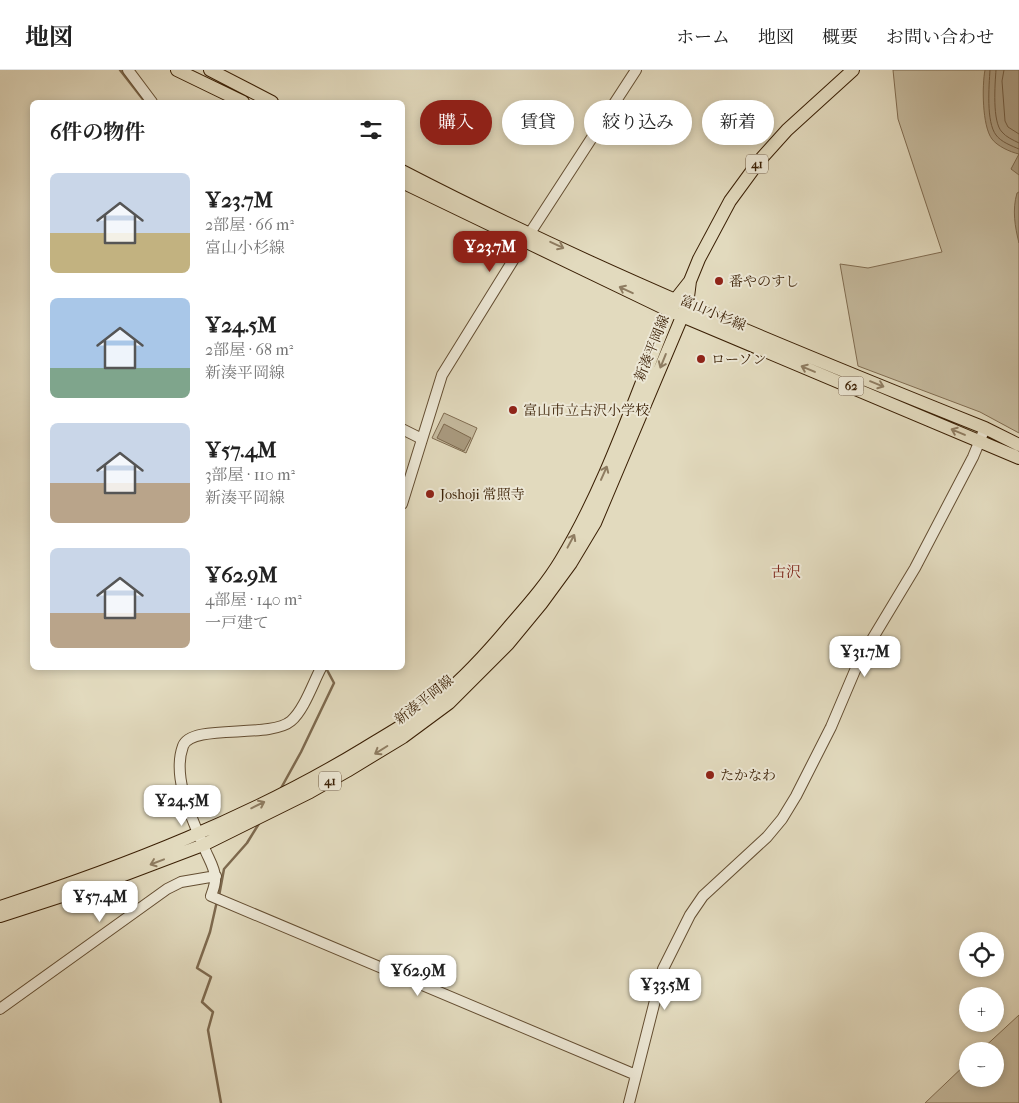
<!DOCTYPE html>
<html lang="ja">
<meta charset="utf-8">
<style>
:root{--surface:#fff;--page:#f6f6f6;--text:#222;--muted:#767676;--line:#e0e0e0;--accent:#8f2418}
body{margin:0;font-family:"IM FELL French Canon","Noto Serif JP",serif;background:var(--page);color:var(--text);height:100vh;display:flex;flex-direction:column;font-size:19px;white-space:nowrap}
*{box-sizing:border-box;margin:0}
p{font-size:16px;color:var(--muted)}
.icon{flex:none;width:28px;height:28px;fill:none;stroke:currentColor;stroke-width:2;stroke-linecap:round;stroke-linejoin:round}
.map{position:relative;flex:1;overflow:hidden}
.side{position:absolute;left:30px;top:30px;width:375px;height:570px;display:flex;flex-direction:column;background:var(--surface);border-radius:8px;box-shadow:0 2px 8px #0003}
.side>*{flex:none}
.banner{position:absolute;left:420px;top:30px;width:475px;height:45px;display:flex;gap:10px}
.tools{position:absolute;left:959px;top:862px;display:grid;gap:10px}
.tools a{display:grid;place-items:center;width:45px;height:45px;border-radius:50%;background:var(--surface);box-shadow:0 2px 8px #0003;font-size:25px}
.price{position:absolute;translate:-50% -42px;padding:0 11px;border-radius:10px;background:#fff;color:#222;font-size:16px;line-height:32px;filter:drop-shadow(0 1px 2px #0008)}
.price::after{content:'';position:absolute;left:50%;top:30px;width:15px;height:11px;margin-left:-8px;background:inherit;clip-path:polygon(0 0,100% 0,50% 100%)}
.price.on{background:var(--accent);color:#fff}
ul{padding:0;list-style:none}
li{display:flex;align-items:center;gap:15px;height:125px;padding:0 20px}
li span{display:grid;place-items:center;flex:none;width:140px;height:100px;border-radius:8px;color:#555}
li>.icon{margin-inline-start:auto}
span .icon{width:60px;height:60px;fill:#fffc;stroke-width:1}
li b{font-size:21px}
h2{display:flex;justify-content:space-between;align-items:center;height:60px;padding:0 20px;font-size:21px}
.pill{padding:0 18px;border-radius:22px;background:var(--surface);box-shadow:0 2px 8px #0003;font-size:18px;line-height:45px}
.pill.on{background:var(--accent);color:#fff}
header{display:flex;align-items:center;gap:30px;box-sizing:border-box;height:70px;padding:0 25px;background:var(--surface);border-bottom:1px solid var(--line)}
header strong{font-size:24px}
nav{display:flex;gap:28px;margin-inline-start:auto;font-size:18px}
.map>svg:first-child{display:block}
.green{fill:#c5ba9e;stroke:#806c51}
.water{fill:#a99a7f;stroke:#7d694e}
.lines{fill:none;stroke-linecap:round;stroke-linejoin:round}
.shore{stroke:#725c42;stroke-width:1}
.stream{stroke:#7d694e;stroke-width:2.5}
.tertiary-casing{stroke:#644e32;stroke-width:12}
.primary-casing{stroke:#3a1f04;stroke-width:14}
.tertiary{stroke:#ece7d5;stroke-width:10}
.primary{stroke:#e2dabe;stroke-width:12}
.oneway{stroke:#8e7c61}
.poi-dot{fill:#8f2418;stroke:#ece7d5;stroke-width:2}
.labels{text-anchor:middle;dominant-baseline:central;stroke-width:4;stroke-linejoin:round;paint-order:stroke}
.shield{fill:#ece7d5;stroke:#6f5b43;stroke-width:1}
.shield-label{font-size:12px;font-weight:bold;fill:#3a1f04}
.poi-label{font-size:14px;fill:#3a1f04;stroke:#ece7d5;text-anchor:start}
.street-label{font-size:14px;fill:#3a1f04;stroke:#ece7d5}
.neighbourhood-label{font-size:15px;fill:#7a1f14;stroke:#ece7d5}
</style>
<header>
<strong>地図</strong>
<nav><a>ホーム</a><a>地図</a><a>概要</a><a>お問い合わせ</a></nav>
</header>
<div class="map">
<svg width="1019" height="1033" viewBox="0 0 1019 1033">
<rect width="100%" height="100%" fill="#e2dabe"/>
<filter id="stains"><feTurbulence type="fractalNoise" baseFrequency=".004" numOctaves="4"/><feColorMatrix values="0 0 0 0 .2 0 0 0 0 .09 0 0 0 0 .02 0 0 0 .5 -.17"/></filter>
<radialGradient id="worn" r=".72"><stop offset=".6" stop-color="#630" stop-opacity="0"/><stop offset="1" stop-color="#630" stop-opacity=".3"/></radialGradient>
<path class="green" d="M 893,0 L 1019,0 L 1019,363 L 980,342 L 858,296 L 840,194 L 868,198 L 942,182 L 898,49 Z
M 444,343 L 477,358 L 466,383 L 432,368 Z
M 1019,945 L 1019,1033 L 925,1033 L 967,993 L 968,1009 L 995,1009 L 995,981 L 980,981 Z"/>
<path class="water" d="M 985,0 L 1019,0 L 1019,105 L 1011,99 L 1019,84 C 1010,82 997,76 992,69 C 982,56 982,15 985,0 Z
M 1019,122 L 1019,173 C 1015,157 1012,140 1017,123 Z
M 444,354 L 471,368 L 464,381 L 437,368 Z"/>
<g class="lines">
<path class="shore" d="M 990,0 C 989,16 986,52 996,65 C 1001,72 1012,76 1019,79
M 996,0 C 995,14 992,52 1002,62 C 1006,67 1013,70 1019,73
M 1004,0 L 1002,11 L 1005,51 L 1008,57 L 1019,64"/>
<path class="stream" d="M 120,0 L 145,32
M 280,720 L 301,682 L 334,613 L 326,598
M 219,826 L 224,799 L 247,773 L 260,752
M 217,831 L 210,862 L 197,898 L 211,907 L 202,932 L 213,942 L 208,960 L 221,1033"/>
<g class="tertiary-casing">
<path id="tertiary" d="M 128,0 L 152,32
M 402,359 L 422,369
M 402,434 L 442,305 L 530,163 L 636,0
M 321,598 C 313,613 304,640 291,651 C 270,669 191,653 183,676 C 171,709 194,752 206,782 C 209,789 215,799 215,807 C 216,813 213,820 211,826 L 636,1005
M 0,939 L 167,819 L 181,812 L 216,806
M 629,1033 L 663,899 L 690,845 L 703,826 L 767,767 L 782,749 L 796,726 L 831,657 L 859,591 L 915,498 L 973,387 L 985,358"/>
</g>
<g class="primary-casing">
<path id="primary" d="M 177,0 L 243,32
M 210,0 L 272,32
M 402,101 C 591,199 788,279 985,358 L 1019,375
M 402,112 L 670,241 L 1019,388
M 0,837 C 126,796 252,747 365,678 C 391,662 419,647 441,627 C 466,606 487,583 508,558 C 527,536 546,515 561,490 C 610,409 638,316 675,230 L 690,211
M 0,846 L 108,811 L 203,775 L 310,722 L 347,701 L 403,667 L 449,633 L 508,574 L 541,534 L 571,493 L 595,453 L 687,235 L 690,211 L 699,189 L 730,131 L 760,90 L 787,60 L 853,0"/>
</g>
<use href="#tertiary" class="tertiary"/>
<use href="#primary" class="primary"/>
</g>
<defs><path id="oneway-shaft" d="M-6 0H5M1.5-3L5.5 0L1.5 3" fill="none" stroke-width="1.6" stroke-linecap="round" stroke-linejoin="round" transform="scale(1.25)"/></defs>
<g class="oneway">
<use href="#oneway-shaft" transform="translate(557 175) rotate(25)"/>
<use href="#oneway-shaft" transform="translate(626 220) rotate(-155)"/>
<use href="#oneway-shaft" transform="translate(663 291) rotate(112)"/>
<use href="#oneway-shaft" transform="translate(808 299) rotate(-157)"/>
<use href="#oneway-shaft" transform="translate(877 314) rotate(22)"/>
<use href="#oneway-shaft" transform="translate(958 362) rotate(-157)"/>
<use href="#oneway-shaft" transform="translate(604 403) rotate(-66)"/>
<use href="#oneway-shaft" transform="translate(571 471) rotate(-62)"/>
<use href="#oneway-shaft" transform="translate(381 680) rotate(148)"/>
<use href="#oneway-shaft" transform="translate(258 735) rotate(-26)"/>
<use href="#oneway-shaft" transform="translate(157 792) rotate(159)"/>
</g>
<g class="poi-dot">
<circle cx="719" cy="211" r="5"/>
<circle cx="701" cy="289" r="5"/>
<circle cx="513" cy="340" r="5"/>
<circle cx="430" cy="424" r="5"/>
<circle cx="710" cy="705" r="5"/>
</g>
<g class="labels">
<g class="shield">
<rect x="746" y="84.5" width="22" height="19" rx="4"/>
<rect x="838.5" y="306.5" width="25" height="19" rx="4"/>
<rect x="319" y="701.5" width="22" height="19" rx="4"/>
</g>
<g class="shield-label">
<text x="757" y="94">41</text>
<text x="851" y="316">62</text>
<text x="330" y="711">41</text>
</g>
<g class="poi-label">
<text x="729" y="211">番やのすし</text>
<text x="711" y="289">ローソン</text>
<text x="523" y="340">富山市立古沢小学校</text>
<text x="440" y="424">Joshoji 常照寺</text>
<text x="720" y="705">たかなわ</text>
</g>
<g class="street-label">
<text transform="translate(713 243) rotate(23)">富山小杉線</text>
<text transform="translate(652 278) rotate(-68)">新湊平岡線</text>
<text transform="translate(424 630) rotate(-38)">新湊平岡線</text>
</g>
<g class="neighbourhood-label">
<text x="786" y="502">古沢</text>
</g>
</g>
<rect width="100%" height="100%" filter="url(#stains)"/>
<rect width="100%" height="100%" fill="url(#worn)"/>
</svg>
<div class="tools">
<a><svg class="icon" aria-label="locate" viewBox="0 0 24 24"><circle cx="12" cy="12" r="6"/><path d="M12 2v4M12 18v4M2 12h4M18 12h4"/></svg></a>
<a>+</a>
<a>−</a>
</div>
<b class="price on" style="left:490px;top:203px">¥23.7M</b>
<b class="price" style="left:865px;top:608px">¥31.7M</b>
<b class="price" style="left:182px;top:757px">¥24.5M</b>
<b class="price" style="left:100px;top:853px">¥57.4M</b>
<b class="price" style="left:418px;top:927px">¥62.9M</b>
<b class="price" style="left:665px;top:941px">¥33.5M</b>
<div class="banner">
<a class="pill on">購入</a>
<a class="pill">賃貸</a>
<a class="pill">絞り込み</a>
<a class="pill">新着</a>
</div>
<section class="side">
<h2>6件の物件<svg class="icon" aria-label="filters" viewBox="0 0 24 24"><path d="M4 7h16M4 17h16"/><circle cx="9" cy="7" r="2"/><circle cx="15" cy="17" r="2"/></svg></h2>
<ul>
<li><span style="background:linear-gradient(#c9d6e8 60%,#c2b280 0)"><svg class="icon" aria-label="home" viewBox="0 0 24 24"><path d="M3 11l9-7 9 7M6 9v11h12V9"/></svg></span><div><b>¥23.7M</b><p>2部屋 · 66 m²</p><p>富山小杉線</p></div></li>
<li><span style="background:linear-gradient(#a9c7e8 70%,#7fa58c 0)"><svg class="icon" aria-label="home" viewBox="0 0 24 24"><path d="M3 11l9-7 9 7M6 9v11h12V9"/></svg></span><div><b>¥24.5M</b><p>2部屋 · 68 m²</p><p>新湊平岡線</p></div></li>
<li><span style="background:linear-gradient(#c9d6e8 60%,#b9a48a 0)"><svg class="icon" aria-label="home" viewBox="0 0 24 24"><path d="M3 11l9-7 9 7M6 9v11h12V9"/></svg></span><div><b>¥57.4M</b><p>3部屋 · 110 m²</p><p>新湊平岡線</p></div></li>
<li><span style="background:linear-gradient(#c9d6e8 65%,#b9a48a 0)"><svg class="icon" aria-label="home" viewBox="0 0 24 24"><path d="M3 11l9-7 9 7M6 9v11h12V9"/></svg></span><div><b>¥62.9M</b><p>4部屋 · 140 m²</p><p>一戸建て</p></div></li>
</ul>
</section>
</div>
